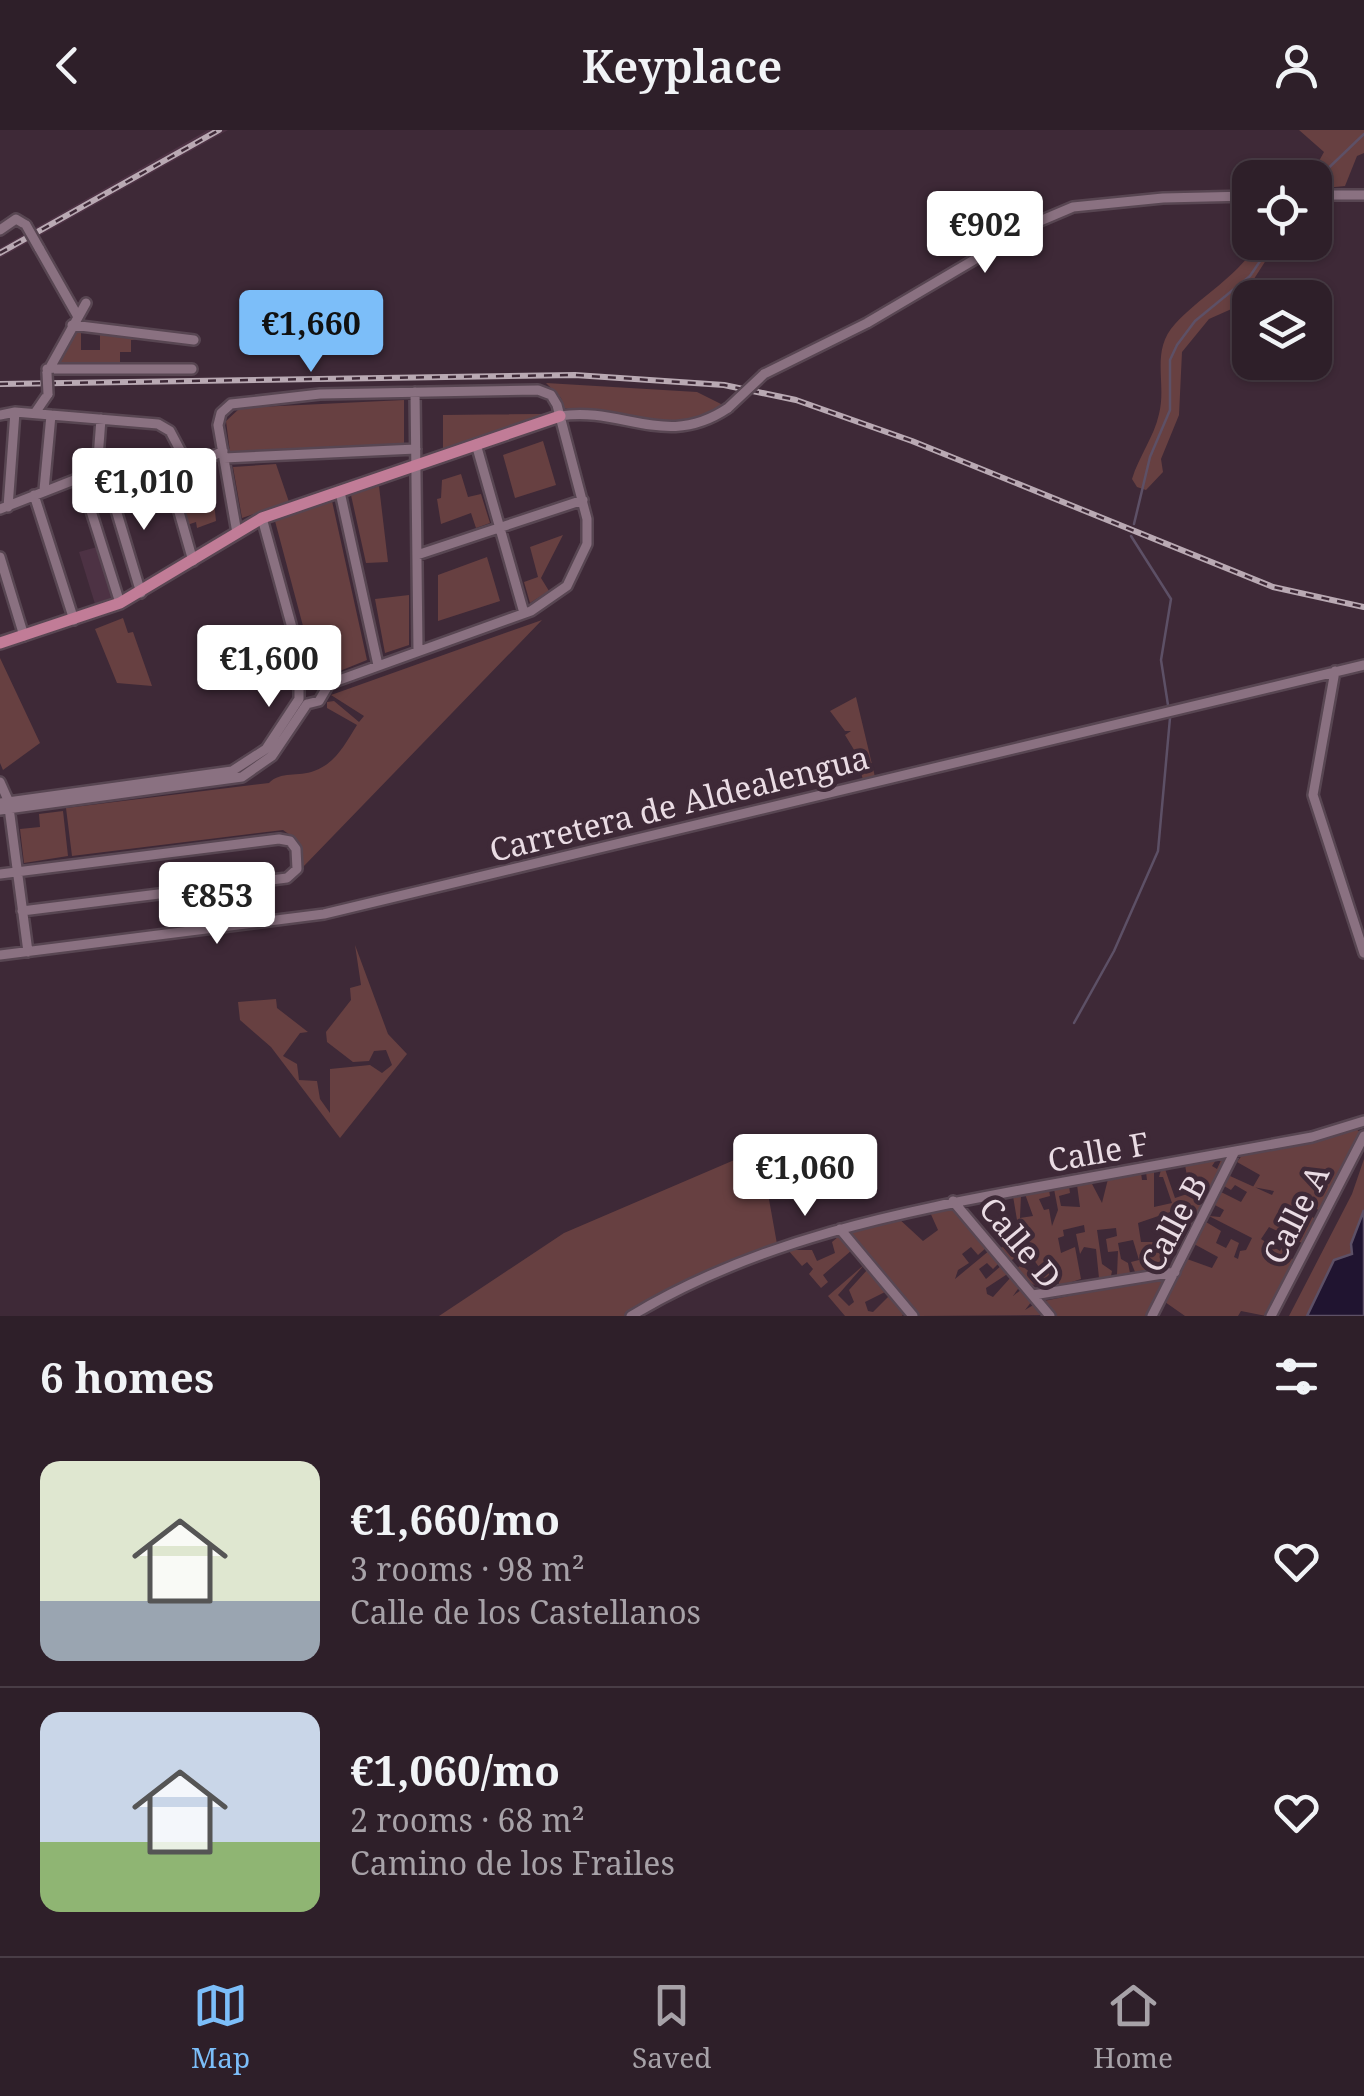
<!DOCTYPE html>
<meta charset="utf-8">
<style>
:root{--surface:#2e1f29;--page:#3a2c35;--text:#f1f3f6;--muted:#a7a2a8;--line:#493d46;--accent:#7cbef9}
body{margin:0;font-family:"Noto Serif",serif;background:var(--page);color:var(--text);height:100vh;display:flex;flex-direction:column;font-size:38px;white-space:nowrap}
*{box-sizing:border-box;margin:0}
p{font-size:32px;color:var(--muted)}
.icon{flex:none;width:55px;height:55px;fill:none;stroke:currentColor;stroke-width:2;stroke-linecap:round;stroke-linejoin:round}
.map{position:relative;height:1186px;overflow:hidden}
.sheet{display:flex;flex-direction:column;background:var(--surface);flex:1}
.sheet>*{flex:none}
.buttons{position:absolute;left:1232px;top:30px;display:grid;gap:20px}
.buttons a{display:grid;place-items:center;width:100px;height:100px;border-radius:20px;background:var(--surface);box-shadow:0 2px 8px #0004,0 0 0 2px var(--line);font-size:50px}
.price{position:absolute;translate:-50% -85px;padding:0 22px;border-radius:10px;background:#fff;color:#222;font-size:32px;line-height:65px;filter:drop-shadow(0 2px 5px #0008)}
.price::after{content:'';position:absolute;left:50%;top:60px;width:30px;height:22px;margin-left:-15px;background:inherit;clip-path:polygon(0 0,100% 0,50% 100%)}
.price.current{background:var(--accent);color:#111}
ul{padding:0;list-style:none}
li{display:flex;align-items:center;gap:30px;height:250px;padding:0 40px}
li+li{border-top:2px solid var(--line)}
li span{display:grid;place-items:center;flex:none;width:280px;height:200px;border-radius:20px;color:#555}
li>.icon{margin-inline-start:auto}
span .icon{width:120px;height:120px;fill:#fffc;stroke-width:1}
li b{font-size:42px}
h2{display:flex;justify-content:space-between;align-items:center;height:120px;padding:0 40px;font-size:42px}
header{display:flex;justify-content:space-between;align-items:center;height:130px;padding:0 40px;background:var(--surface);font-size:45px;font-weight:600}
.tabs{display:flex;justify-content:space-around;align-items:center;height:140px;border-top:2px solid var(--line);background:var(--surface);font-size:28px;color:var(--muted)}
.tabs a{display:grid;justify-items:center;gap:5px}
.tabs .current{color:var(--accent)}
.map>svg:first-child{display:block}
.built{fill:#4d3244}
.green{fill:#674041}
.water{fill:#201430;stroke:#5d5066;stroke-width:2.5}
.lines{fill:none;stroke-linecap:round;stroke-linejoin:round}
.stream{stroke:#5d5066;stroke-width:2.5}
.minor-casing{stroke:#584652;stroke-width:14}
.major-casing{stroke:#584652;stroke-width:16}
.minor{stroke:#8a7181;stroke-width:9}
.major{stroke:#c17c97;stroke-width:11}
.rail-casing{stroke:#b9a9b3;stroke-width:6}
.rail{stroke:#3e2937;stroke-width:2.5;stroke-dasharray:8;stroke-linecap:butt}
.minor-bridge-casing{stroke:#584652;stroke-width:14;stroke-linecap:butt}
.minor-bridge{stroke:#8a7181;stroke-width:9}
.labels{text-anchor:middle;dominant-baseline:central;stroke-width:9;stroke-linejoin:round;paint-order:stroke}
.street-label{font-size:32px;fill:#eadce4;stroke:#3e2937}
</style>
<header><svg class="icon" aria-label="back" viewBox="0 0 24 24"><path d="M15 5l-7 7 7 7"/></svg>Keyplace<svg class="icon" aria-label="person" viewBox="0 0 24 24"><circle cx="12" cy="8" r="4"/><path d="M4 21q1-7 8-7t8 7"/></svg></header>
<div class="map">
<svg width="1364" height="1186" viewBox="0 0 1364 1186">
<rect width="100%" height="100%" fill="#3e2937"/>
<path class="built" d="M 208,0 L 228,0 L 0,128 L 0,118 Z
M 97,417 L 113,467 L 95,474 L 79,422 Z"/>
<path class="green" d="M 1299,0 L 1364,0 L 1364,23 L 1357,26 L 1345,56 L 1315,59 L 1315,48 L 1310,47 L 1324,22 Z
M 1259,112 L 1277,113 L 1236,177 L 1209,189 L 1182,222 L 1179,285 L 1161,329 L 1163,342 L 1146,360 L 1137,357 L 1132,349 C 1139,326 1154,307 1159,284 C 1167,253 1150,221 1175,194 C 1202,165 1236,148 1259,112 Z
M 74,201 L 81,202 L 81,220 L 100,220 L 100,204 L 139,210 L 131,210 L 131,222 L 120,222 L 120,236 L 57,237 L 54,233 Z
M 546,253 L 697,262 L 725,276 L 674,295 L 563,278 L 561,268 Z
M 404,270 L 404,314 L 230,322 L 226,291 L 240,278 Z
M 544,284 L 443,319 L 443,285 Z
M 543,311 L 556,355 L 515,368 L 503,325 Z
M 276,334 L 289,372 L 242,388 L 233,337 Z
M 461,344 L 468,367 L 481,364 L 490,393 L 476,398 L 471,383 L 441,394 L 437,369 L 441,368 L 442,350 Z
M 116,345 L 164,350 L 165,355 L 119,379 L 112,354 Z
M 379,356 L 388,432 L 366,433 L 351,365 Z
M 213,362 L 216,391 L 197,398 L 196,392 L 187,395 L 181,372 Z
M 332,371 L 367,530 L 325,547 L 315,541 L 275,391 Z
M 563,405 L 541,448 L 549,461 L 530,473 L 524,452 L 538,447 L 530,417 Z
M 487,427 L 500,471 L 438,491 L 438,445 Z
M 409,465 L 409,515 L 385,523 L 375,469 Z
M 123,488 L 128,503 L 133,502 L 152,556 L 117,553 L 95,499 Z
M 542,490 L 303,737 L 297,710 L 283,700 L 72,726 L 66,678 L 269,653 C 280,641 299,647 314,641 C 336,633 345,614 357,595 L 327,578 L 327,572 L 334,571 L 359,592 L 364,586 L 331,565 Z
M 0,528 L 40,613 L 3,640 L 0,633 Z
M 856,567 L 875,647 L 863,650 L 856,623 L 845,605 L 851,601 L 845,601 L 830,581 Z
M 63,681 L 68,726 L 24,733 L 20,699 L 40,697 L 39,684 Z
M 355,815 L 388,904 L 407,924 L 340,1008 L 271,917 L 240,890 L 238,872 L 276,869 L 277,878 L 308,902 L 300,903 L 283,926 L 297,934 L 299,950 L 317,951 L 320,969 L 330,983 L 330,939 L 370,935 L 382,943 L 392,935 L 386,920 L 374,921 L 369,931 L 353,932 L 327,912 L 326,902 L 351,870 L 350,858 L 361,855 Z
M 1355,998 L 1361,1003 L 1321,1081 L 1301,1072 L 1288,1087 L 1303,1096 L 1310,1086 L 1316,1089 L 1304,1114 L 1269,1097 L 1261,1109 L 1280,1121 L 1284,1114 L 1287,1126 L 1295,1130 L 1266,1186 L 1241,1181 L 1238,1186 L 1185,1186 L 1165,1172 L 1187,1129 L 1212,1138 L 1218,1127 L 1194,1114 L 1206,1092 L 1221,1101 L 1216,1113 L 1226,1118 L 1231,1109 L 1239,1113 L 1234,1127 L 1238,1129 L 1240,1121 L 1246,1120 L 1252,1108 L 1209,1086 L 1220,1087 L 1224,1080 L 1215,1075 L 1221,1062 L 1241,1072 L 1247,1062 L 1235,1055 L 1231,1060 L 1224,1056 L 1230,1046 L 1272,1065 L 1274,1061 L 1253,1057 L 1260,1045 L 1237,1032 L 1243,1024 Z
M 760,1019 L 777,1114 L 695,1147 L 624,1186 L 439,1186 L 564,1103 Z
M 1228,1027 L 1193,1098 L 1164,1091 L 1174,1086 L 1173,1081 L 1138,1093 L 1141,1112 L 1157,1112 L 1172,1135 L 1135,1142 L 1131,1132 L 1139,1130 L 1133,1110 L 1118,1113 L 1121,1129 L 1128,1133 L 1130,1143 L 1117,1145 L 1118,1121 L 1108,1122 L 1106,1109 L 1117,1106 L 1116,1098 L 1097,1100 L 1102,1134 L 1112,1141 L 1111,1146 L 1099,1148 L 1096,1119 L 1084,1117 L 1080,1124 L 1076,1104 L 1085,1102 L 1084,1095 L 1063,1100 L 1064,1106 L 1058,1108 L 1061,1123 L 1075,1117 L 1081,1149 L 1059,1156 L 1059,1135 L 1047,1138 L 1054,1157 C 1035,1159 1028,1153 1016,1139 L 1021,1135 L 1032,1144 L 1039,1137 L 1025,1118 L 1010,1132 L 998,1118 L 1021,1114 L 1013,1066 L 1021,1065 L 1020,1088 L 1033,1086 L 1025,1064 L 1049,1060 L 1050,1066 L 1039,1069 L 1044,1080 L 1049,1079 L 1052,1096 L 1058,1080 L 1054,1059 L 1069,1056 L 1070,1063 L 1059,1066 L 1061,1076 L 1080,1077 L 1077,1055 L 1091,1052 L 1102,1073 L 1108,1049 L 1141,1043 L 1142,1050 L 1147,1050 L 1146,1042 L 1154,1041 L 1154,1077 L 1172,1073 L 1163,1047 L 1159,1047 L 1161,1040 L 1165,1039 L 1175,1068 L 1190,1063 L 1185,1035 L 1216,1030 L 1212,1036 L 1217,1039 L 1222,1028 Z
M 1364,1029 L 1364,1080 L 1351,1114 L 1352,1124 L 1334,1130 L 1307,1186 L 1289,1186 L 1352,1064 Z
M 951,1077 L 987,1117 L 978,1125 L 971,1117 L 962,1124 L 969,1133 L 958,1140 L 955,1149 L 990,1120 L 1000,1132 L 993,1139 L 987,1133 L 979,1139 L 986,1149 L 1002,1135 L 1009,1143 L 986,1158 L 987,1164 L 993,1167 L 1012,1146 L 1020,1156 L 1013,1166 L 1022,1159 L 1032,1171 L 1025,1180 L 1035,1174 L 1045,1185 L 919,1186 L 850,1105 L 852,1100 L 898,1088 L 923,1111 L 938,1100 L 929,1080 Z
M 839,1106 L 852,1120 L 823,1145 L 828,1152 L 821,1158 L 809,1144 L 813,1139 L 807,1132 L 802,1136 L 788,1120 L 812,1120 L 817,1131 L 835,1123 L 832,1112 Z
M 865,1134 L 838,1165 L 849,1176 L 854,1172 L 849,1160 L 868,1139 L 887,1161 L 865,1172 L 868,1181 L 873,1182 L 890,1165 L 905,1182 L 902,1186 L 845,1186 L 828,1166 Z
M 1166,1146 L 1148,1186 L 1056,1186 L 1044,1171 Z"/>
<path class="water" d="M 1364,1080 L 1364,1186 L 1307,1186 L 1334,1130 L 1352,1124 L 1351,1114 Z"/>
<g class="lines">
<path class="stream" d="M 1315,51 L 1364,4
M 1134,394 L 1150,327 L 1170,280 L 1170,230 L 1177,215 L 1195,191 L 1250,146 L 1273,112
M 1074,893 L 1114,821 L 1158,721 L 1170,588 L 1161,530 L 1171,469 L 1131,406"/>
<g class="minor-casing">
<path id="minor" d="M 1315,65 L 1364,65
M 0,100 L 16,89 L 26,95
M 39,118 L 77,185
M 72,195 L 194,210
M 47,239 L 192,239
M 47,243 L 86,173
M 764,244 L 867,193 L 1040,91 L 1073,77 L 1163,68 L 1250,66
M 415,262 L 418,520
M 35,283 L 48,264
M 0,285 L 15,282 L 158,294 L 170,301 L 189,337
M 560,286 C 623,276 666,320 728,278
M 476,314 L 524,483
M 224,328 L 416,319
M 104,340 L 141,463
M 97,341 L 101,289
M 80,346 L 120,473
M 169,347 L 193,431
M 44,360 L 51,285
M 340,362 L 378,535
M 34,365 L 74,490
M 8,377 L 15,282
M 0,379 L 97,341 L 169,347 L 223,321
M 262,388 L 306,549
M 237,403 L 218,295 L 221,283 L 231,274 L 320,264 L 538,260 L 551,265 L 557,275 L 587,389 L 587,414 L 567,456 L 531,481 L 331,553 L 306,549 L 299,554 L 299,569
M 417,425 L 583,370
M 0,427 L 24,506
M 1335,541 L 1313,665 L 1364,823
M 307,574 L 319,571 L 329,554
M 0,652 L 8,670 L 28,822
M 0,673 L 232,641 L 266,619 L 299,569
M 0,680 L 242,647 L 272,626 L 307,574
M 0,744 L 279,709 L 290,711 L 296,719 L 297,739 L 287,748 L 22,781
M 0,825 L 324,784 L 1364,535
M 953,1071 L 1050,1186
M 840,1099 L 913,1186
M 1033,1165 L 1175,1142
M 631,1186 C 757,1110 899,1082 1042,1056 C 1132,1040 1222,1024 1312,1007 L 1364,991
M 1152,1186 L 1235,1021
M 1271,1186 L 1364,1006"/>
</g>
<g class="major-casing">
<path id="major" d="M 0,513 L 120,473 L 262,388 L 560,286"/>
</g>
<use href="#minor" class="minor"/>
<use href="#major" class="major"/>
<g class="rail-casing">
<path id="rail" d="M 0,123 L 219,0
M 0,254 L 575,245 L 724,255 L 796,270 L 912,311 L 1273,457 L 1364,477"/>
</g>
<use href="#rail" class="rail"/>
<g class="minor-bridge-casing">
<path id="minor-bridge" d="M 26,95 L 39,118
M 47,243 L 48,264
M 728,278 L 764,244"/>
</g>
<use href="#minor-bridge" class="minor-bridge"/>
</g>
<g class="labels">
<g class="street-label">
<text transform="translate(679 673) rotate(-14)">Carretera de Aldealengua</text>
<text transform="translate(1098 1021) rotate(-10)">Calle F</text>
<text transform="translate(1295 1084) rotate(-63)">Calle A</text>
<text transform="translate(1173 1093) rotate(-62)">Calle B</text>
<text transform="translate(1021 1112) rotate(50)">Calle D</text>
</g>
</g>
</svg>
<div class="buttons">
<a><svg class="icon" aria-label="locate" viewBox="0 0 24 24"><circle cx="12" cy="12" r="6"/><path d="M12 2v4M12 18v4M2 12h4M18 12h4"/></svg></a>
<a><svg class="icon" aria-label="layers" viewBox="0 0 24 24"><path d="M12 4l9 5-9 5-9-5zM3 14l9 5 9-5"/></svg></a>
</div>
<b class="price" style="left:985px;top:146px">€902</b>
<b class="price current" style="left:311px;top:245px">€1,660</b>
<b class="price" style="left:144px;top:403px">€1,010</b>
<b class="price" style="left:269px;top:580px">€1,600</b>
<b class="price" style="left:217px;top:817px">€853</b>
<b class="price" style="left:805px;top:1089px">€1,060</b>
</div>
<section class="sheet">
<h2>6 homes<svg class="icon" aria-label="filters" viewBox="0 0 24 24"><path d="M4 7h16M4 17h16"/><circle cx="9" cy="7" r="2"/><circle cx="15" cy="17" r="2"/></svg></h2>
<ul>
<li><span style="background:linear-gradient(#dfe7d0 70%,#9aa5b1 0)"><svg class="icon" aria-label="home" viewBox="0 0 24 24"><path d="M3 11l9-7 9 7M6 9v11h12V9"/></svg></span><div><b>€1,660/mo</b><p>3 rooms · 98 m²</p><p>Calle de los Castellanos</p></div><svg class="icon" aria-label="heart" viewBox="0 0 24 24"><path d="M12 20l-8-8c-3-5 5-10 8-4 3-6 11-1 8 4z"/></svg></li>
<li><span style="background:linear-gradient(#c9d6e8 65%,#8fb573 0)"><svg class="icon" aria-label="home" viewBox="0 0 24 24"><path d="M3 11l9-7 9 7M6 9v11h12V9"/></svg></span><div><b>€1,060/mo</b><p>2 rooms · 68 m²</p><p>Camino de los Frailes</p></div><svg class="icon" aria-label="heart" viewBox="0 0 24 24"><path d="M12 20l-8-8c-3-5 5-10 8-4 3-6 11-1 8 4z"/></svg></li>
</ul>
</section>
<nav class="tabs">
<a class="current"><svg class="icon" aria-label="map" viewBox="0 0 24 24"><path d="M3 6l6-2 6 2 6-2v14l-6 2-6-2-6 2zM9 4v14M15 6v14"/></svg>Map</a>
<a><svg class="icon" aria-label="saved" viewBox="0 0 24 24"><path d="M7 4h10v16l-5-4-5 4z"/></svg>Saved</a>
<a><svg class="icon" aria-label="home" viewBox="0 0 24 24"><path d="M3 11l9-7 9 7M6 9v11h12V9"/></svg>Home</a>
</nav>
